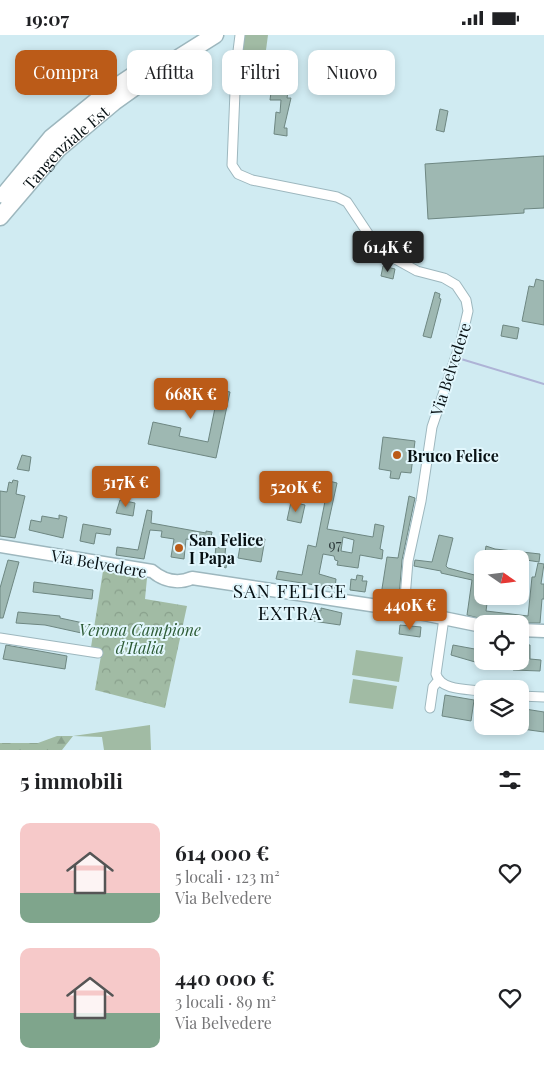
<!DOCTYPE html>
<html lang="it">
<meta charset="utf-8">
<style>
:root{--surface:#fff;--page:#f6f6f6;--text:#202124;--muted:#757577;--accent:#bb5b18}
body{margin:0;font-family:"Playfair Display",serif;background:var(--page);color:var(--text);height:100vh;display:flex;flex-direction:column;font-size:19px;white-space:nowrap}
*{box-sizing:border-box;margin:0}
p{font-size:16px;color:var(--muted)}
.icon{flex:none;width:28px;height:28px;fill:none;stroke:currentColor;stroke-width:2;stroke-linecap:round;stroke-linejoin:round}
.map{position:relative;height:715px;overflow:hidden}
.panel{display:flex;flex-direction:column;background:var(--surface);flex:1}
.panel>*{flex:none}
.top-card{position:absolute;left:15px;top:15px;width:515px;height:45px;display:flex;gap:10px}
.needle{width:32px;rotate:104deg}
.tools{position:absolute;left:474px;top:515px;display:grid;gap:10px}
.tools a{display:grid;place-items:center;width:55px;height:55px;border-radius:10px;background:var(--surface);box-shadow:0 2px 8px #0003;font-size:25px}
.price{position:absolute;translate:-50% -42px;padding:0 11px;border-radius:5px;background:var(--accent);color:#fff;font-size:16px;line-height:32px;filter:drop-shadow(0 1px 2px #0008)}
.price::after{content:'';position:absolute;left:50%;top:30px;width:15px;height:11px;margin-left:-8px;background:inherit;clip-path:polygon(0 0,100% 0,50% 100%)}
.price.on{background:#222;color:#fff}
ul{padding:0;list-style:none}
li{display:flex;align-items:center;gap:15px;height:125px;padding:0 20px}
li span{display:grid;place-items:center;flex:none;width:140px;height:100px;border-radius:10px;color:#555}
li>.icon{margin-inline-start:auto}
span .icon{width:60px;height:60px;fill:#fffc;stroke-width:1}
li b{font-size:21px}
h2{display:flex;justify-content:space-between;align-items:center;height:60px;padding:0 20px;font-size:21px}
.chip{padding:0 18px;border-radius:10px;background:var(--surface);box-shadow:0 2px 8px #0003;font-size:18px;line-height:45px}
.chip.on{background:var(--accent);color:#fff}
.status{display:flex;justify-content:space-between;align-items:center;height:35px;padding:0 25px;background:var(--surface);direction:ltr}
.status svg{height:14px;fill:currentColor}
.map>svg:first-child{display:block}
.grass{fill:#a1bba4}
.forest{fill:url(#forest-firs)}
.park{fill:url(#park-crowns)}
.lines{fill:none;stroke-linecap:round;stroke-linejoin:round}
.stream{stroke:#aeb3d6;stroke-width:2}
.building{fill:#9eb8b2;stroke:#6e8782;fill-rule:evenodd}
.street-casing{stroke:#9db7be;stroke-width:11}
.secondary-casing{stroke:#9db7be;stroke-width:15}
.highway-casing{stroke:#9db7be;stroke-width:19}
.street{stroke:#fff;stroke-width:9}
.secondary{stroke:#fff;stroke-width:12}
.highway{stroke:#fff;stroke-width:16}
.poi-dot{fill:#bb5b18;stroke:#e2f7fd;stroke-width:2}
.labels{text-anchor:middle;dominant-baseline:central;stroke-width:4;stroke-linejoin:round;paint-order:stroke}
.number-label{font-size:14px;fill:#2d3a3b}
.street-label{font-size:16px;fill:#071013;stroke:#e2f7fd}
.poi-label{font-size:16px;font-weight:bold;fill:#071013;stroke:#e2f7fd;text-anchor:start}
.park-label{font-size:16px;font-style:italic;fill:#2d5b35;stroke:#e2f7fd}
.quarter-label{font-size:19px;letter-spacing:1px;fill:#071013;stroke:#e2f7fd}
</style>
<div class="status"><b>19:07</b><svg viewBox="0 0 49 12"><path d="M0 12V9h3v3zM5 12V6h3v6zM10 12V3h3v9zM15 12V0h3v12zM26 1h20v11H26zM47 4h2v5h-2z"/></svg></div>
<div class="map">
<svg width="544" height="715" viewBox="0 0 544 715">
<defs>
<pattern id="forest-firs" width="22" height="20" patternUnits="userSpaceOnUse" patternTransform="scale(1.25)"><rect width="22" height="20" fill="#a1bba4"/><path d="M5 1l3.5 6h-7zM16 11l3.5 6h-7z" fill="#89a08c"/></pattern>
<pattern id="park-crowns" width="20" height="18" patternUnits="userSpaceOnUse" patternTransform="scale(1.25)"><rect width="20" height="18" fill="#a1bba4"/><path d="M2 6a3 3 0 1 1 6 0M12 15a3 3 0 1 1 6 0" fill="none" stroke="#89a08c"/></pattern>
</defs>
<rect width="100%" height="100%" fill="#d0ebf2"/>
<path class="grass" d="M 244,0 L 268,0 L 264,30 L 242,25 Z
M 356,615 L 403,622 L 399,647 L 352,640 Z
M 353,644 L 397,651 L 393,674 L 349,668 Z
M 150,690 L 151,715 L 104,715 L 102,702 L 73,701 Z"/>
<path class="forest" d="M 57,701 L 73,701 L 62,715 L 0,715 L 0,708 L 38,708 Z"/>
<path class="park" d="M 103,536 L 147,543 L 145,564 L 187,571 L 165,673 L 95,655 L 102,615 L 91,612 Z"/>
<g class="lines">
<path class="stream" d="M 461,324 L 544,349"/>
</g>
<path class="building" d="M 243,28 L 251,28 L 251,54 L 242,54 Z
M 273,42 L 287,43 L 286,57 L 288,57 L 287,63 L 291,63 L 284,93 L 287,93 L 287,101 L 274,99 L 276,77 L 280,78 L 281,65 L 270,65 Z
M 440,74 L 448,76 L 444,97 L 436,95 Z
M 544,121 L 544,173 L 524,174 L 524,178 L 428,184 L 425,129 Z
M 383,231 L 395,234 L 393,244 L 381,241 Z
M 536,244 L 544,246 L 544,290 L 522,286 L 529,251 L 534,252 Z
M 435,257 L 440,259 L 439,263 L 441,264 L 431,303 L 423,301 Z
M 503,290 L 519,293 L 517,304 L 501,301 Z
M 165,344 L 230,357 L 216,423 L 148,409 L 153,387 L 181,393 L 179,401 L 208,407 L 216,368 L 186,361 L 184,368 L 161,363 Z
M 383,402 L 415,406 L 411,438 L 401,437 L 399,444 L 390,443 L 391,436 L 379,434 Z
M 22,420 L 31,422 L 29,436 L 17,434 Z
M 13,445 L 18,446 L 16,459 L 25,461 L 15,503 L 0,501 L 0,456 L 7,457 L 9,447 L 12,448 Z
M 329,446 L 337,448 L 327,494 L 373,502 L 375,489 L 384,491 L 380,514 L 383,515 L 382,524 L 360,520 L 358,533 L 337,530 L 338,526 L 335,525 L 334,521 L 323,519 L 319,539 L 336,544 L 335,553 L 276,544 L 278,536 L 302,540 L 308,510 L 316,512 ZM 343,502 L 354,505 L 352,518 L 341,516 Z
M 409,461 L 415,463 L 402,525 L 399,562 L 381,560 L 387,522 L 398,523 Z
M 120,465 L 135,468 L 133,481 L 116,478 Z
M 291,467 L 305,470 L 301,488 L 287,485 Z
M 147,475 L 152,476 L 151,488 L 206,498 L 206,496 L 212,497 L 210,507 L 186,504 L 184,524 L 171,522 L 174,504 L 161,502 L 162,496 L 150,495 L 144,524 L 116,520 L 117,512 L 138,515 Z
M 59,480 L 67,482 L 63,503 L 29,495 L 31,485 L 41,487 L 42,481 L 59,484 Z
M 83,489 L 111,494 L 110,500 L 96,498 L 94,509 L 80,506 Z
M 242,500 L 265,504 L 261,527 L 238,523 Z
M 439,500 L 453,503 L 446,531 L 448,533 L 482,542 L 482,561 L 488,561 L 486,576 L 528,581 L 532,542 L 535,542 L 538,528 L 544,529 L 541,549 L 544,549 L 544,564 L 542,564 L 540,588 L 514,588 L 499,585 L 498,588 L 467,580 L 472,545 L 441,538 L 441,536 L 414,531 L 415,525 L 432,527 Z
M 221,509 L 226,510 L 225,519 L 228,520 L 226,533 L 214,528 L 216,512 L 220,513 Z
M 486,511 L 495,514 L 540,519 L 539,527 L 520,524 L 484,524 Z
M 8,525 L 19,527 L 3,583 L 0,583 L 0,553 Z
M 357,540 L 363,541 L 362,546 L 367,546 L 365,557 L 350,555 L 351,544 L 356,545 Z
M 34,547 L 93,555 L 92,564 L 33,557 Z
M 321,573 L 342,578 L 340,590 L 313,586 L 315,575 L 321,576 Z
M 18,577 L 60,581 L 60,583 L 88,589 L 86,599 L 45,590 L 16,588 Z
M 400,590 L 421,592 L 420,602 L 399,599 Z
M 520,609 L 530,610 L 530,624 L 541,625 L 540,636 L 513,635 L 513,626 L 520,626 Z
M 6,610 L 67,621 L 65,634 L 3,624 Z
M 453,610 L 480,615 L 482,612 L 482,629 L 451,620 Z
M 445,660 L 474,665 L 471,686 L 442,681 Z
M 525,674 L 544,677 L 544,697 L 522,694 Z"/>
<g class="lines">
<g class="street-casing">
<path id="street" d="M 240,0 L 236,32 L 232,130 L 238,139 L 252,145 L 337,162 L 347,167 L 379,215 L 417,236 L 444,243 L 456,250 L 466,265 L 468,276 L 461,306 L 432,392 L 421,466 L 408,526 L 404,575
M 444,583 L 436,639 C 441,656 467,654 482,656
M 0,603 L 98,618
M 520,661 L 544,662
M 430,673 L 433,652 L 438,646"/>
</g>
<g class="secondary-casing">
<path id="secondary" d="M 0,511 L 152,536 C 164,546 178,549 192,543 L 404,575 L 482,591
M 520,595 L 544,596"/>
</g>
<g class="highway-casing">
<g id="highway">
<path d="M 4,160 L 51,103 L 104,60 L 134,40"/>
<path id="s1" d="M 0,182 L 58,114 L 114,67 L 156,37 L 215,0"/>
</g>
</g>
<use href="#street" class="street"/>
<use href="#secondary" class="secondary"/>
<use href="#highway" class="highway"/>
</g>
<g class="poi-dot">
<circle cx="397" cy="420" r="5"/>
<circle cx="179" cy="513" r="5"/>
</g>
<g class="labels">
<g class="number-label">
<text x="335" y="509">97</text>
</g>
<g class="street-label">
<text stroke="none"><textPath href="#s1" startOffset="96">Tangenziale Est</textPath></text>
<text transform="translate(450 334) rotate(-72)">Via Belvedere</text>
<text transform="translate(99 528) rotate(10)">Via Belvedere</text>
</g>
<g class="poi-label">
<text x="407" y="420">Bruco Felice</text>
<text x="189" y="504">San Felice<tspan x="189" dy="18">I Papa</tspan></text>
</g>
<g class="park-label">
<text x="140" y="594">Verona Campione<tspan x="140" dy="18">d'Italia</tspan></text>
</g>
<g class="quarter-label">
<text x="290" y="555">SAN FELICE<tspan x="290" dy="22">EXTRA</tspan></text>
</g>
</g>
</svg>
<div class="tools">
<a><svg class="needle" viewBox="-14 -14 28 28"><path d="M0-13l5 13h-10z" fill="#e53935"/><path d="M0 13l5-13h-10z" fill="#757577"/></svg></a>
<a><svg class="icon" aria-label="locate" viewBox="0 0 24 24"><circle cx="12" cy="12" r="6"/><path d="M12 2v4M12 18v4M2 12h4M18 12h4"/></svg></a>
<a><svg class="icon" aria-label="layers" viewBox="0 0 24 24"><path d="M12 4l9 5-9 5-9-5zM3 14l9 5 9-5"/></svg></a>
</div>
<b class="price on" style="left:388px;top:238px">614K €</b>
<b class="price" style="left:191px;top:385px">668K €</b>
<b class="price" style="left:126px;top:473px">517K €</b>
<b class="price" style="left:296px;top:478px">520K €</b>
<b class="price" style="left:410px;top:596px">440K €</b>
<div class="top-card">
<a class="chip on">Compra</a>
<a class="chip">Affitta</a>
<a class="chip">Filtri</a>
<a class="chip">Nuovo</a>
</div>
</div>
<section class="panel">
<h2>5 immobili<svg class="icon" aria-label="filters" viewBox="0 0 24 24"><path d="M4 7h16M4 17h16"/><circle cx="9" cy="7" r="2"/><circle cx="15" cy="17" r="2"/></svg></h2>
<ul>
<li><span style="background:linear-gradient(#f6c9c9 70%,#7fa58c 0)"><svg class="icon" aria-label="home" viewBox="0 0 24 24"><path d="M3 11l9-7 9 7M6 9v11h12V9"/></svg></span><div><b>614 000 €</b><p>5 locali · 123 m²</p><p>Via Belvedere</p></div><svg class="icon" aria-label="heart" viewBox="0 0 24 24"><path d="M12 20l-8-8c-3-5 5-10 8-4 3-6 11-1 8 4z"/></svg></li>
<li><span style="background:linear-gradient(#f6c9c9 65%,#7fa58c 0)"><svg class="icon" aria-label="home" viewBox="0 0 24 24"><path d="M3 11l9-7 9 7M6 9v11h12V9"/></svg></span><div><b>440 000 €</b><p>3 locali · 89 m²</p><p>Via Belvedere</p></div><svg class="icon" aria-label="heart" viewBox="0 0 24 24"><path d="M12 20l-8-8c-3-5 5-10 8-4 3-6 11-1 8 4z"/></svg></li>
</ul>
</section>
